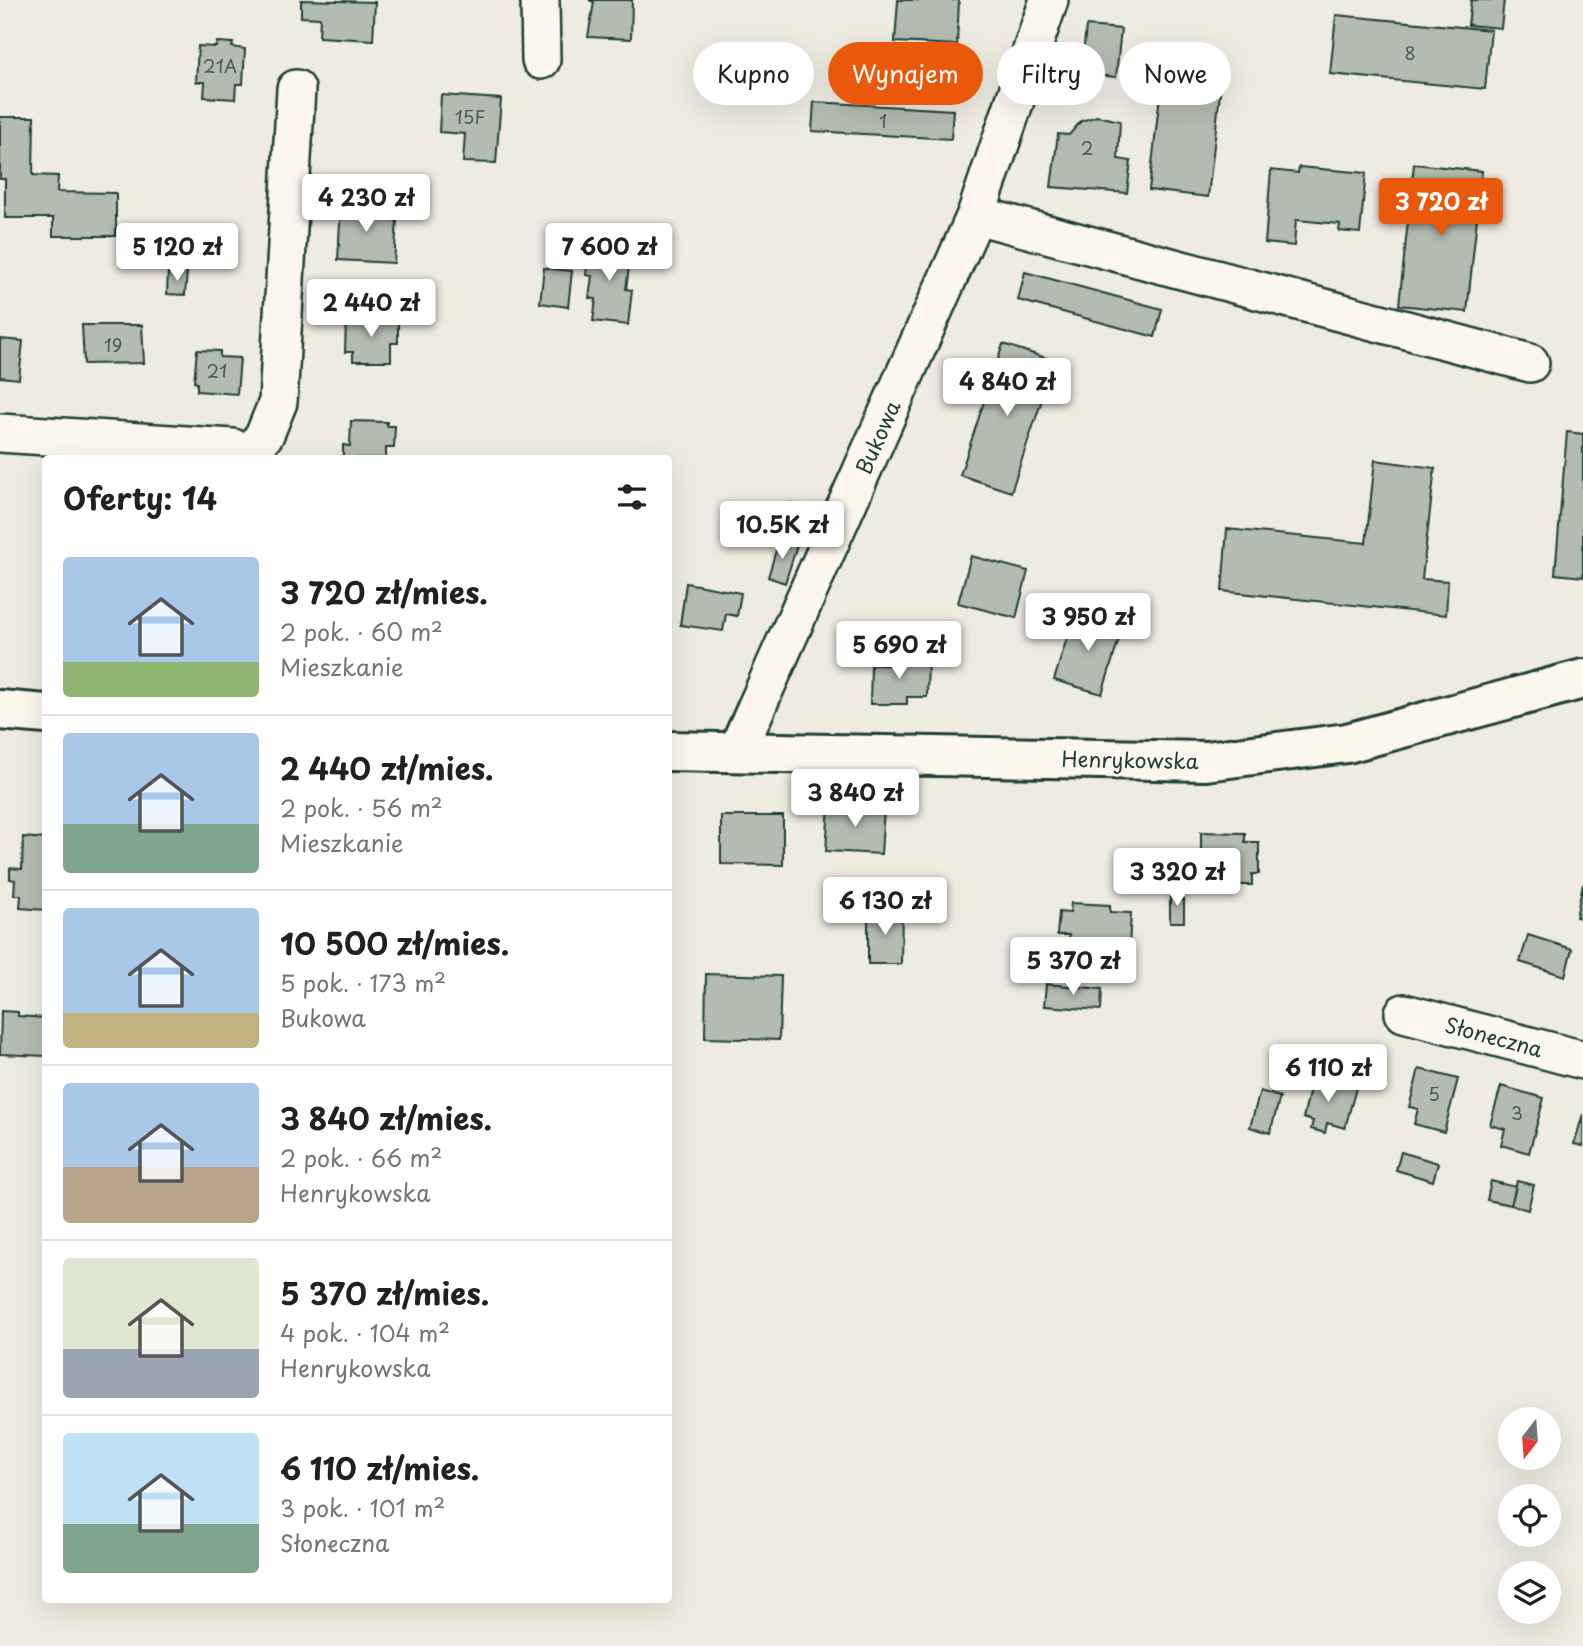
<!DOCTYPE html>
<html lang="pl">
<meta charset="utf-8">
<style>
:root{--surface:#fff;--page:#f2f2f2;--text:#202124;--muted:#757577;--line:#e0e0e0;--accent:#ea580c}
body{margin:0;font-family:"Playpen Sans",sans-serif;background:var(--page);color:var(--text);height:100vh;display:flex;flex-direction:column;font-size:26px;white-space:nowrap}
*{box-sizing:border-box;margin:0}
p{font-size:23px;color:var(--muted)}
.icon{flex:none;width:38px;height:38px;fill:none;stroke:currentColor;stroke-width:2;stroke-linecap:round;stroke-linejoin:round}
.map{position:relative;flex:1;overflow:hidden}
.panel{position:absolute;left:42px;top:455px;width:630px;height:1148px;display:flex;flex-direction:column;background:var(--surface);border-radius:7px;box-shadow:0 7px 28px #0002}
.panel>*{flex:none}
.guide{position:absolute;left:693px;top:42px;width:665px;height:63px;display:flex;gap:14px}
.needle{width:46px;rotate:197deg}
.tools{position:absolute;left:1498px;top:1407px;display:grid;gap:14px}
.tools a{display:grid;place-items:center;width:63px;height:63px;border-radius:50%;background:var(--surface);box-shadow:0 7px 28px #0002;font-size:35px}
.price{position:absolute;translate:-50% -60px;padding:0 16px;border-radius:7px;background:#fff;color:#222;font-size:23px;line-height:46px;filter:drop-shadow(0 2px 4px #0008)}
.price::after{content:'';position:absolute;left:50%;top:42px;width:21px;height:16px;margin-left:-10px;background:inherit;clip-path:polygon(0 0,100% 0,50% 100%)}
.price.on{background:var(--accent);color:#fff}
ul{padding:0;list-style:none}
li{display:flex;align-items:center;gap:21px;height:175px;padding:0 21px}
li+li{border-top:2px solid var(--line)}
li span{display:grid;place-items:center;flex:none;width:196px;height:140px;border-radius:7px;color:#555}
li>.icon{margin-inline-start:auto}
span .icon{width:84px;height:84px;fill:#fffc;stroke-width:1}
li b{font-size:30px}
h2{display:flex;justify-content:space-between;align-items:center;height:84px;padding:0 21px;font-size:30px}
.tag{padding:0 24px;border-radius:32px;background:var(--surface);box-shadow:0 7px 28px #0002;font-size:24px;line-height:63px}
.tag.on{background:var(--accent);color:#fff}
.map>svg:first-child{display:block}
.building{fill:#b4bbb0;stroke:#1f3d34;stroke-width:2}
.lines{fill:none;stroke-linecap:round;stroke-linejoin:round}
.minor-casing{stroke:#1f3d34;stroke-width:42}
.tertiary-casing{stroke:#1f3d34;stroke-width:44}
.minor{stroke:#fbf7ec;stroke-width:37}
.tertiary{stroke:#fbf7ec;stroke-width:38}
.labels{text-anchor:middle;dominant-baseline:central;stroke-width:5;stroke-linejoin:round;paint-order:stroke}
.number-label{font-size:18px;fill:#445c53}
.street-label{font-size:21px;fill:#1f3d34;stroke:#fbf7ec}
</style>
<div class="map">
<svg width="1583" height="1646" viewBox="0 0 1583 1646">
<rect width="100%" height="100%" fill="#eeece1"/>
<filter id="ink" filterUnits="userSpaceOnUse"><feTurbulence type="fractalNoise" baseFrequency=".0143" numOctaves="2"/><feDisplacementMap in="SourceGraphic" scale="14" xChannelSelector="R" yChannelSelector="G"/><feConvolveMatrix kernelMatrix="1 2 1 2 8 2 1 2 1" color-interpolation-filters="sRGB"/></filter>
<g filter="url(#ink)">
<path class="building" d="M 301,0 L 375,2 L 373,40 L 319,37 L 320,18 L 301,17 Z
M 589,0 L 632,0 L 631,39 L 588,37 L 594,2 Z
M 898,0 L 959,0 L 957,45 L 895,42 Z
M 1471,0 L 1504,0 L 1501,28 L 1468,25 Z
M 1336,15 L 1491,30 L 1485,89 L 1330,74 Z
M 1086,26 L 1121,29 L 1116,77 L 1081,74 Z
M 217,42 L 233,43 L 232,47 L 245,49 L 243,84 L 236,84 L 235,99 L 204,97 L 205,82 L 196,82 L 198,46 L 216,47 Z
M 1163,69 L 1222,76 L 1208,197 L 1149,190 Z
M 441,95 L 501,99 L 496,163 L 463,162 L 465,134 L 439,132 Z
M 814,102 L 953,110 L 951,139 L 812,131 Z
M 1097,116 L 1120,121 L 1118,159 L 1131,161 L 1127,193 L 1051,187 L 1058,134 L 1069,135 L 1081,121 Z
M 0,117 L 34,117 L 33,175 L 58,176 L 57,192 L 116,193 L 116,236 L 53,236 L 53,218 L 5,218 L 5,179 L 0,179 Z
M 1414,164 L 1482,171 L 1467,312 L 1399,305 Z
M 1299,167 L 1366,173 L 1360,233 L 1339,231 L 1340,224 L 1296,220 L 1294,246 L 1265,243 L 1271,170 L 1298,173 Z
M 341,203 L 383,205 L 383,219 L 397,220 L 394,263 L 338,260 Z
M 590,240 L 625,245 L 623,267 L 629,267 L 626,289 L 632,290 L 628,325 L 593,321 L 596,299 L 589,298 L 592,276 L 586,275 Z
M 544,268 L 572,271 L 568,307 L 540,303 Z
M 168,271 L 187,272 L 185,295 L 167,294 Z
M 1025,272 L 1162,309 L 1155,337 L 1018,300 Z
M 346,319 L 398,321 L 398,343 L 391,343 L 391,361 L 353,361 L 353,352 L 345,352 Z
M 82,325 L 142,325 L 144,363 L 84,364 Z
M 0,339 L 23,341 L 19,379 L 0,377 Z
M 1003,344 L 1055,361 L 1011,492 L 960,475 Z
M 197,350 L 220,351 L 220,357 L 240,358 L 237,394 L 197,391 L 197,383 L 194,382 Z
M 351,421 L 387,422 L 387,426 L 395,426 L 394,448 L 386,448 L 386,458 L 343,458 L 343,445 L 350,446 Z
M 1567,432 L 1583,434 L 1583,577 L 1555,574 Z
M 1375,460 L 1435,468 L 1422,579 L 1448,581 L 1446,615 L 1222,591 L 1227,529 L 1366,543 Z
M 791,503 L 808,509 L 797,545 L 727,522 L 732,504 L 785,521 Z
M 779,540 L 797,545 L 785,583 L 768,577 Z
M 971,556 L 1028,571 L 1016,618 L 958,603 Z
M 686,583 L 741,593 L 737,616 L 726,614 L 723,631 L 680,625 Z
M 1075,612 L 1123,626 L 1102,694 L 1054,680 Z
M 893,658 L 928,659 L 927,697 L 907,697 L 907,704 L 870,704 L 871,665 L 893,665 Z
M 829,804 L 884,808 L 881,854 L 826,851 Z
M 721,816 L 783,816 L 783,865 L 721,864 Z
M 1201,832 L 1245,833 L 1245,842 L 1259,842 L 1259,874 L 1252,874 L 1252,885 L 1213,885 L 1214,872 L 1201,872 Z
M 23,837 L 46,839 L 46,910 L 20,908 L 21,895 L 14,895 L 15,880 L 10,879 L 10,868 L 22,869 Z
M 1583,884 L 1583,918 L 1576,917 Z
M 865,888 L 902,888 L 902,911 L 865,910 Z
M 1170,892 L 1179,892 L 1179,900 L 1184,900 L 1184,922 L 1170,922 Z
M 1071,903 L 1110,905 L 1110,912 L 1131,913 L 1129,947 L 1069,944 L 1069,935 L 1057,935 L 1059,912 L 1070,913 Z
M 868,910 L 902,911 L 901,964 L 868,964 Z
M 1528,935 L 1572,949 L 1565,976 L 1520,962 Z
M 706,974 L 781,976 L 779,1040 L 705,1038 Z
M 1046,984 L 1102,989 L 1101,1010 L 1044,1006 Z
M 1,1011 L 18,1012 L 18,1016 L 46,1018 L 46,1056 L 0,1054 Z
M 1419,1069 L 1458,1079 L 1444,1132 L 1414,1124 L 1418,1109 L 1409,1107 Z
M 1313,1077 L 1356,1088 L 1345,1128 L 1327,1123 L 1325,1133 L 1311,1129 L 1313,1121 L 1303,1118 Z
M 1501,1086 L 1544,1098 L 1529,1153 L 1501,1145 L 1505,1129 L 1490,1125 Z
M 1260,1091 L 1280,1097 L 1270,1133 L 1250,1127 Z
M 1583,1114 L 1583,1146 L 1574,1144 Z
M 1401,1152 L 1438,1163 L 1433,1181 L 1396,1170 Z
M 1491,1181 L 1516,1187 L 1511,1205 L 1487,1200 Z
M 1517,1181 L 1534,1185 L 1528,1210 L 1511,1205 Z"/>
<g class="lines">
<g class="minor-casing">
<path id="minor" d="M 540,0 L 541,60
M 976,215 L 1530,363
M 0,433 L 233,448 L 247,458
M 247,458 L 265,434 L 278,402 L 296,89
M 737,751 L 976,215 L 1049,0
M 1404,1013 L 1583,1060"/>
</g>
<g class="tertiary-casing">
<path id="tertiary" d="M 0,710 L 46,714
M 668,751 L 1206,761 L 1347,743 L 1583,679"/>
</g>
<use href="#minor" class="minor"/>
<use href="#tertiary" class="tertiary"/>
</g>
</g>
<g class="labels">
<g class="number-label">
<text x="1410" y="52">8</text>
<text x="220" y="65">21A</text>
<text x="470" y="116">15F</text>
<text x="883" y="120">1</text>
<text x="1087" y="147">2</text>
<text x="113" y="344">19</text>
<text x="217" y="370">21</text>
<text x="1434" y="1093">5</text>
<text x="1517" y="1112">3</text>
</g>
<g class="street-label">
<text transform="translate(877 437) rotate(-66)">Bukowa</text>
<text transform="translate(1130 759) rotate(1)">Henrykowska</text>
<text transform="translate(1494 1036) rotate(15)">Słoneczna</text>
</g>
</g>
</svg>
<div class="tools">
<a><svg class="needle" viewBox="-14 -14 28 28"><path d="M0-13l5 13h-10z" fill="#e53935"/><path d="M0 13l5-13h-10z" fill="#757577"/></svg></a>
<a><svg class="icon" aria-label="locate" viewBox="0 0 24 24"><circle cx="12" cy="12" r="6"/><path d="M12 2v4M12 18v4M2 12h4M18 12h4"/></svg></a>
<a><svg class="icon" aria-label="layers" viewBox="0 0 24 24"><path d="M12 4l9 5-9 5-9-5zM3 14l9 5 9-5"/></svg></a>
</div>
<b class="price" style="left:366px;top:234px">4 230 zł</b>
<b class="price on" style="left:1441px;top:238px">3 720 zł</b>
<b class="price" style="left:177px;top:283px">5 120 zł</b>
<b class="price" style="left:609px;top:283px">7 600 zł</b>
<b class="price" style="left:371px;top:339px">2 440 zł</b>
<b class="price" style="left:1007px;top:418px">4 840 zł</b>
<b class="price" style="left:782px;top:561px">10.5K zł</b>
<b class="price" style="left:1088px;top:653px">3 950 zł</b>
<b class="price" style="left:899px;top:681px">5 690 zł</b>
<b class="price" style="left:855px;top:829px">3 840 zł</b>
<b class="price" style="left:1177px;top:908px">3 320 zł</b>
<b class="price" style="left:885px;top:937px">6 130 zł</b>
<b class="price" style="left:1073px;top:997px">5 370 zł</b>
<b class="price" style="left:1328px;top:1104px">6 110 zł</b>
<div class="guide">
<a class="tag">Kupno</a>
<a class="tag on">Wynajem</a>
<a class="tag">Filtry</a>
<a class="tag">Nowe</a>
</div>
<section class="panel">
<h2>Oferty: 14<svg class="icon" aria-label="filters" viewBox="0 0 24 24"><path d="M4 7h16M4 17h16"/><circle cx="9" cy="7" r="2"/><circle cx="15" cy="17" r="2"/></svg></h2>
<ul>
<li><span style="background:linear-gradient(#a9c7e8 75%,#8fb573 0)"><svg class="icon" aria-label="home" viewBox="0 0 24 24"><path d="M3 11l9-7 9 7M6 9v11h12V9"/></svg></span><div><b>3 720 zł/mies.</b><p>2 pok. · 60 m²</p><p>Mieszkanie</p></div></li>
<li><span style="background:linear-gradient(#a9c7e8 65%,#7fa58c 0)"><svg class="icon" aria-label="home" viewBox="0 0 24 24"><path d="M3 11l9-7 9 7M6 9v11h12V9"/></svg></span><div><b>2 440 zł/mies.</b><p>2 pok. · 56 m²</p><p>Mieszkanie</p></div></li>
<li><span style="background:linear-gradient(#a9c7e8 75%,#c2b280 0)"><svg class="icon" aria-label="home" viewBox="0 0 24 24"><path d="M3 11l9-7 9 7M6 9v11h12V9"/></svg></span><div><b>10 500 zł/mies.</b><p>5 pok. · 173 m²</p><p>Bukowa</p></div></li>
<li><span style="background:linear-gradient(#a9c7e8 60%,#b9a48a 0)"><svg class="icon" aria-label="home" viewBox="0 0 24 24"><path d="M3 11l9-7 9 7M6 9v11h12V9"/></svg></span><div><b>3 840 zł/mies.</b><p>2 pok. · 66 m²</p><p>Henrykowska</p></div></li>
<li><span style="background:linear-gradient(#dfe7d0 65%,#9aa5b1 0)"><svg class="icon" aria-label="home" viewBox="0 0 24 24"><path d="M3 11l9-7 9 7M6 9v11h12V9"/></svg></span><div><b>5 370 zł/mies.</b><p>4 pok. · 104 m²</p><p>Henrykowska</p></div></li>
<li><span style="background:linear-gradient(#bfe0f5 65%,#7fa58c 0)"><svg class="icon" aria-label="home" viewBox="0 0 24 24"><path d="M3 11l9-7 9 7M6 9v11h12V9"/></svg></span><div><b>6 110 zł/mies.</b><p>3 pok. · 101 m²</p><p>Słoneczna</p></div></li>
</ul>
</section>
</div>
